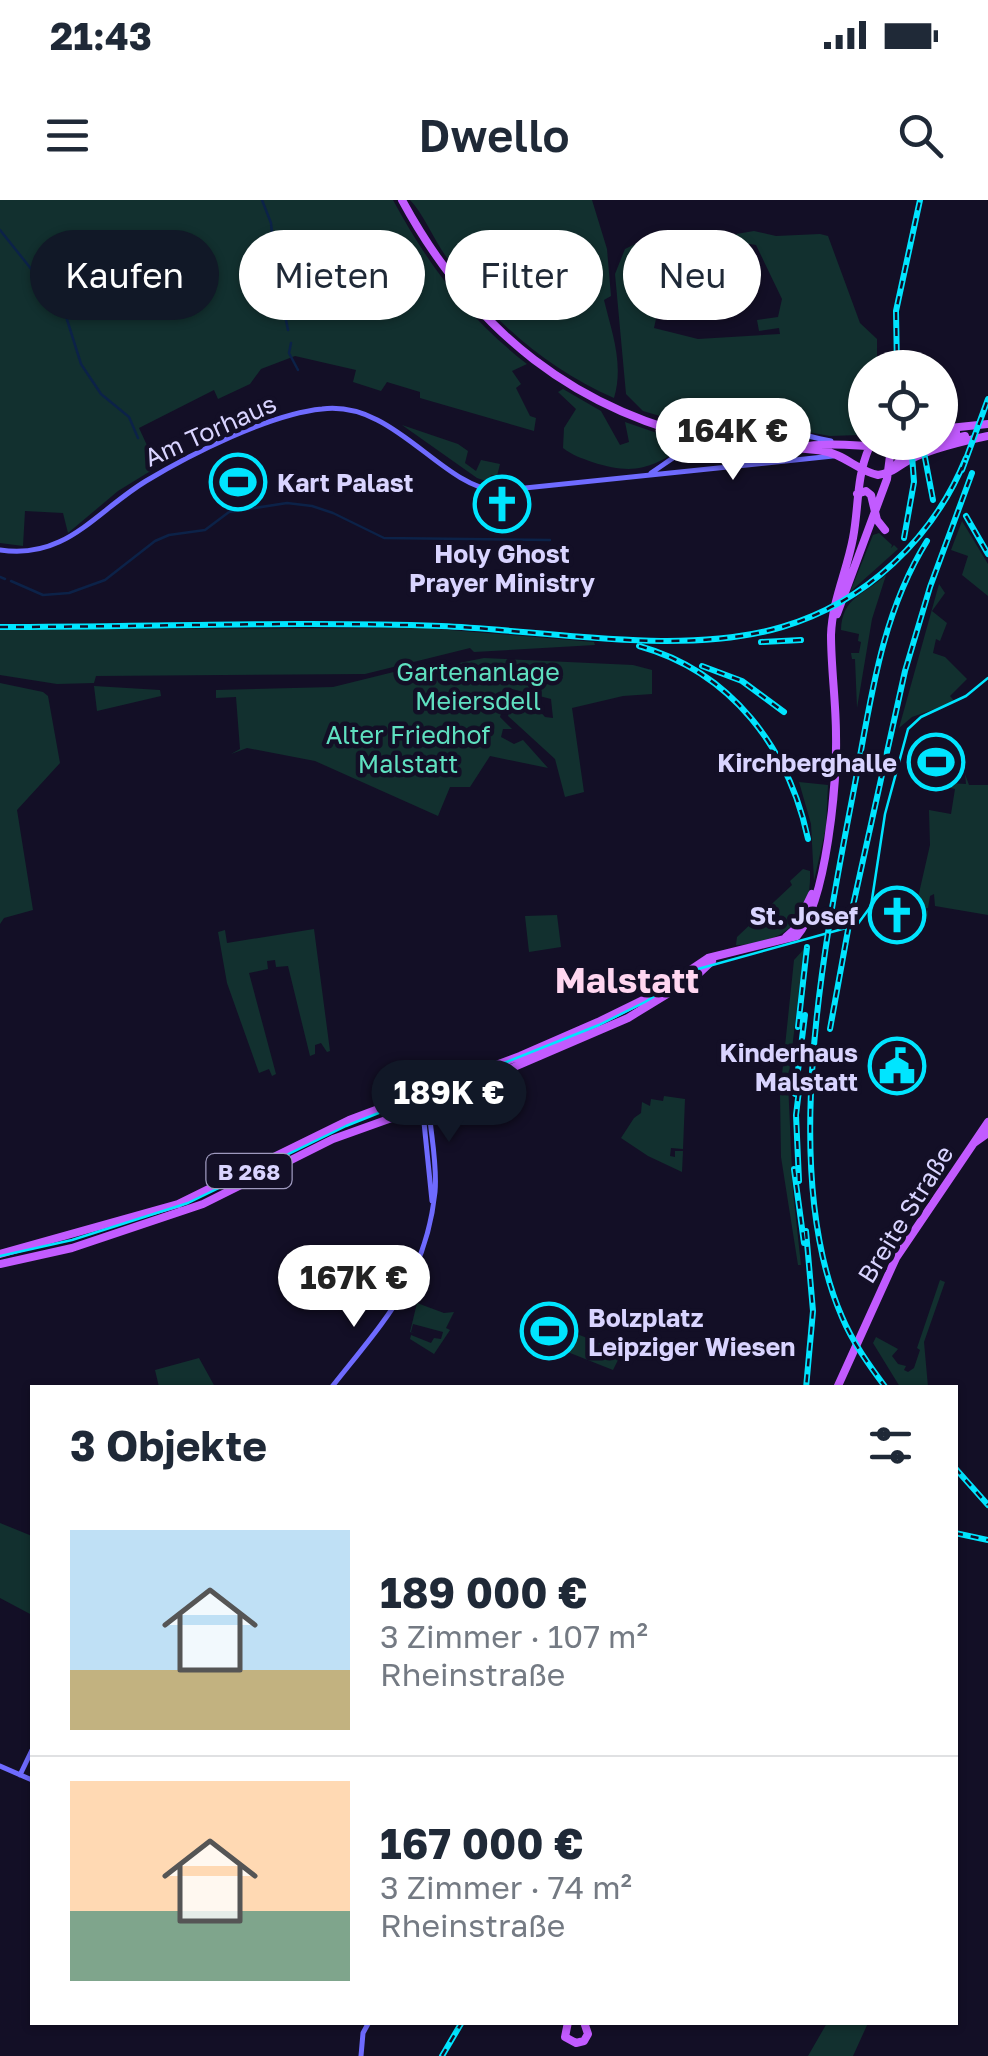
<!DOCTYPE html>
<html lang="de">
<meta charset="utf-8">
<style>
:root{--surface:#fff;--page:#f6f6f7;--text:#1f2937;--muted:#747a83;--line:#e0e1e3;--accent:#111827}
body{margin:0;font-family:"Golos Text",sans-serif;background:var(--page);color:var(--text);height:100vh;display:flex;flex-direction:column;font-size:38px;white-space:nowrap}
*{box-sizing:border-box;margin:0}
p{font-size:32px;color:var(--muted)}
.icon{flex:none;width:55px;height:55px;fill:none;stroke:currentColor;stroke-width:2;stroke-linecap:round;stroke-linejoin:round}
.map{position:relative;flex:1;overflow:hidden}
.side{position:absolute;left:30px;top:1185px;width:928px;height:640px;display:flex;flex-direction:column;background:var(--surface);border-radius:0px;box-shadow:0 2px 8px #0004}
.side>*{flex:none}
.hud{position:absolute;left:30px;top:30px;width:930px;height:90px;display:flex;gap:20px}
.fabs{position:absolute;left:848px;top:150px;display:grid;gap:20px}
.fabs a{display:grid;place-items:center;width:110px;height:110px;border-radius:50%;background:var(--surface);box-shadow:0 2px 8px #0004;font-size:50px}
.price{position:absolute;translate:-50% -85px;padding:0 22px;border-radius:35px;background:#fff;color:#222;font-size:32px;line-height:65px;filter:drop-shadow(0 2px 5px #0008)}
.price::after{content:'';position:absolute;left:50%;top:60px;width:30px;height:22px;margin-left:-15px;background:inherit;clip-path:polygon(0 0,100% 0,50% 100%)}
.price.active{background:var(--accent);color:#fff}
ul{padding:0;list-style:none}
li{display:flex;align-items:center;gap:30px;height:250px;padding:0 40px}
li+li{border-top:2px solid var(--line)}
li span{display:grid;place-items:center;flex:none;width:280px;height:200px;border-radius:0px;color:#555}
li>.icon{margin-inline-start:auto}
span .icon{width:120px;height:120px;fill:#fffc;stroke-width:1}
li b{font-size:42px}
h2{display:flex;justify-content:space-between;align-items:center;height:120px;padding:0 40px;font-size:42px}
.chip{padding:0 35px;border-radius:45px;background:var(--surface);box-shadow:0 2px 8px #0004;font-size:35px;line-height:90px}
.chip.active{background:var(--accent);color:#fff}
.status{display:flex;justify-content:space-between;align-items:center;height:70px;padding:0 50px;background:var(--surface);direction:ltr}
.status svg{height:28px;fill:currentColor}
header{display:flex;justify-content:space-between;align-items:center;height:130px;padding:0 40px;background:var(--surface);font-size:45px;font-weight:600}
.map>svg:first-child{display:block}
.green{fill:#12302f}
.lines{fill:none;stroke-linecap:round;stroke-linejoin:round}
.stream{stroke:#0c2248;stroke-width:2.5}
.secondary{stroke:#6f6bff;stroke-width:5}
.primary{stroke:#c25bff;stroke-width:8}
.tram{stroke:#00e5ff;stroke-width:2.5}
.rail-casing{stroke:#00e5ff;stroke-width:6}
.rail{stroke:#130f26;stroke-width:2.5;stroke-dasharray:8;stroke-linecap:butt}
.labels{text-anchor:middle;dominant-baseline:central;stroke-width:9;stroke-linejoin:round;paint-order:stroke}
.shield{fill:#130f26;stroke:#9e99be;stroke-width:2.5}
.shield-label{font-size:22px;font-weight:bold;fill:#d9d4ff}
.street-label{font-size:25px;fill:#d9d4ff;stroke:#130f26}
.poi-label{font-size:25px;font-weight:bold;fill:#d9d4ff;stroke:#130f26;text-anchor:end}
.park-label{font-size:25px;fill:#5fe0c0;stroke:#130f26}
.district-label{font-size:35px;font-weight:bold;fill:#ffd6f0;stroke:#130f26}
</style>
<div class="status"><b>21:43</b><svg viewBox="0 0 49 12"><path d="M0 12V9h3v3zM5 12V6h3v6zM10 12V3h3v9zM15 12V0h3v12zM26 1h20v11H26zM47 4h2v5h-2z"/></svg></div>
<header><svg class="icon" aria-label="menu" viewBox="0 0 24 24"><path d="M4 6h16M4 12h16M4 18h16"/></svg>Dwello<svg class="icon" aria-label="search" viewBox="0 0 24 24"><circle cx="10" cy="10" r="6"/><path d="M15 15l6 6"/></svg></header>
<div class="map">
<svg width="988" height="1856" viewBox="0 0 988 1856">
<rect width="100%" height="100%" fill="#130f26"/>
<path class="green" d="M 0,0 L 393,0 C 428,65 468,118 527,164 L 512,171 L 521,184 L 516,188 L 530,216 L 536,218 L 534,231 L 420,198 L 420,192 L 387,182 L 381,191 L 353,182 L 356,170 L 295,156 L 261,169 L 250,184 L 218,199 L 214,190 L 139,228 L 157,267 L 118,291 L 68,333 L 63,313 L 25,311 L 23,346 L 0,343 Z
M 410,0 L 592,0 L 607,49 L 611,96 L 604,100 C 612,133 624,164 614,198 C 545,168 490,119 447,58 C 434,40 423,13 410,0 Z
M 754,31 L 776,36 L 820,34 L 828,36 L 860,123 L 877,139 L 877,167 L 865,168 L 865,229 L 859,235 L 830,236 L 747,221 L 707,230 L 643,211 L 626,194 L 615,74 L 625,49 L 639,42 L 677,41 L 675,70 L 674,74 L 666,73 L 654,128 L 698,139 L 780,134 L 779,128 L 759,131 L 757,120 L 778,117 L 782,99 L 756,45 L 738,42 L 736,34 Z
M 563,189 L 601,211 L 620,245 L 629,242 L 625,222 L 689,244 C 651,268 636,276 592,262 C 581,258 572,255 563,248 L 564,228 L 576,209 L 558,192 Z
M 402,225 L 458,244 L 468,251 L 465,263 L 476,271 L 481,260 L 500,264 L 497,276 L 491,275 L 489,282 L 477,278 Z
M 962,321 L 988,364 L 988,396 L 962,375 L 968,356 L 951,350 Z
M 879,333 L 892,345 L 891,348 L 894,345 L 898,349 L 850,392 L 873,335 Z
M 886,375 L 872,419 L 857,508 L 855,459 L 852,459 L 851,453 L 859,453 L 861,442 L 858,441 L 859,434 L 841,430 C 842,397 864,395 886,375 Z
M 939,384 L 945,393 L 932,411 L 947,423 L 940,441 L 936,439 L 933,453 L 945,457 L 967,479 L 950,496 L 955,502 L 912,517 L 899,528 Z
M 426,428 L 594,442 L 595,445 L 474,452 L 470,448 L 365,474 L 96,476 L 94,483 L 57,484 L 0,475 L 0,429 Z
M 484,458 L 633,465 L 652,470 L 652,494 L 623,496 L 572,508 L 584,592 L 565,597 L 555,559 L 508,516 L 511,503 L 537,508 L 545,517 L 553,518 L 551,499 L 508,488 L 500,517 L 512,529 L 503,529 L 501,537 L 514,544 L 523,540 L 548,568 L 490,556 L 470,587 L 450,587 L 438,616 L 315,561 L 247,548 L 231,554 L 240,549 L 236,497 L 216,498 L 216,490 L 333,487 L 422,465 L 439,467 Z
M 0,483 L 43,492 L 48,496 L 60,563 L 17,610 L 33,710 L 4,718 L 0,724 Z
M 94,486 L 160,490 L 161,496 L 97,511 Z
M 965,574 L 969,585 L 988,585 L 988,715 L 935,706 L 934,694 L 930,696 L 928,708 L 923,708 L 928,711 L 927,719 L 914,715 L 930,645 L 929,610 L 951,614 L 955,589 L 947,587 L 947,583 L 966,584 Z
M 799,582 L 828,585 L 826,627 L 814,681 L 811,624 Z
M 803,669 L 810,671 C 812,721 784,743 736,745 L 737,737 L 792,685 L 790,681 Z
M 557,715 L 561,747 L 529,752 L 525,716 Z
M 314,729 L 330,851 L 327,852 L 321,843 L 315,845 L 315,854 L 310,856 L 288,766 L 276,767 L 275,760 L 267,761 L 268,769 L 249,773 L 276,874 L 272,876 L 269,869 L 259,873 L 227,783 L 218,732 L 225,730 L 227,743 Z
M 804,749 L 788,882 L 793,992 L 801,1065 L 798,1065 L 781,957 L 780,894 L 794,760 Z
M 664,896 L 685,899 L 683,949 L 671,948 L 670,956 L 675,957 L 675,951 L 683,951 L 682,972 L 648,956 L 621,938 L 634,918 L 641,913 L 642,902 L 650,906 L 651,899 L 663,901 Z
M 940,1080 L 945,1082 L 924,1142 L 928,1187 L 900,1187 L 873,1143 L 876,1137 L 898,1149 L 892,1156 L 898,1164 L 906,1166 L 904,1170 L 908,1172 L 914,1168 L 920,1150 L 917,1148 Z
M 417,1103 L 444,1113 L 454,1112 L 446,1128 L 450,1130 L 434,1154 L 410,1139 L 411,1135 L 431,1143 L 434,1138 L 441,1139 L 443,1132 L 413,1124 L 411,1132 L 418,1134 L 410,1132 Z
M 567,1130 L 622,1152 L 613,1170 L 560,1149 Z
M 199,1158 L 215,1187 L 159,1187 L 155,1170 Z
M 0,1323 L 32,1336 L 32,1415 L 0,1398 Z
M 827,1823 L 868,1823 L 853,1856 L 808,1856 Z"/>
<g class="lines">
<path class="stream" d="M 262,0 L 271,23 L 275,65 L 288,130
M 0,30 L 64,110 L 81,164 L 101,194 L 129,217 L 138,238
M 291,143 L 289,153 L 298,170
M 0,377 L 5,379
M 11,381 L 43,395 L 69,393 L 105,380 L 155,341 L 169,335 L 205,330 L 229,312 L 287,303 L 312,306 L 333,313 L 384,338 L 550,340"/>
<path class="secondary" d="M 651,273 C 678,255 711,228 744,226 C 772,224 803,236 831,241
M 0,350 C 66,360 95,312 146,281 C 191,254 270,214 322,209 C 394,200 439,285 497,291 L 833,256
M 421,893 L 432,1001
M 331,1188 C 383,1122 426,1079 435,992 C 438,959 428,924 428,891
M 0,1566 L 32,1580
M 20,1575 L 32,1550
M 361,1856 L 363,1833 L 369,1822"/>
<path class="primary" d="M 402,0 C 473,131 576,214 724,243 C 757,250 790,245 823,251 C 844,254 858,271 878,275 C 894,273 901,263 915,257 C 938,247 964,241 988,236
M 940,229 L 988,224
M 940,236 L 956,232
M 940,242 L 965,236
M 809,246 C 847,240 883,253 921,242
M 891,270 L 907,253 L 936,242
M 857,294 L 866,291 L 871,295 L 877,320 L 885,330
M 837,414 L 887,279 L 891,248
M 786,737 L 795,729 L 812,694
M 974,943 L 988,933
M 0,1054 L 178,1004 L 349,920 L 520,856 L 598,822 L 653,795 L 708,758 L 797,736 C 827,701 837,582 836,535 C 836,502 831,468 831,435 C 832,401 847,371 853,338 C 859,307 856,278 869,248
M 0,1064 L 72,1048 L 203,1004 L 333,939 L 414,910 L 628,818 L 695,777 L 712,761
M 837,1188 L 896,1058 L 988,922
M 568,1822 L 565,1837 L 576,1843 L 584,1841 L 588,1834 L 584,1822"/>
<path class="tram" d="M 0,1056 L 72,1040 L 188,1003 L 346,926 L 599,825 L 645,802 L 698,769 L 857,725 L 871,706 L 885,614 L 908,529 L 921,517 L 966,496 L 988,478"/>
<g class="rail-casing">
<path id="rail" d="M 897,168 L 896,111 L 920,0
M 922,242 L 933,300
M 962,270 L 988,199
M 966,316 L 988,354
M 904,338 L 914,282 L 911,242
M 0,427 C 147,427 294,421 441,426 C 546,430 681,457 782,427 C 866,402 933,339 966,258
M 761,442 L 801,440
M 639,446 C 732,472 789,549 808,639
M 702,466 L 742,481 L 784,512
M 798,827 L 807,747
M 830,829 L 850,719 L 905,471 L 930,387 L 972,273
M 795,894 L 805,815
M 794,969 L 804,1043
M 799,981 L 796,915 L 800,882
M 806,1031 L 813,1111 L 806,1188
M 886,1188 C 869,1165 853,1143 842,1117 C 779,972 824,745 853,594 C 870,507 879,418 927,341
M 955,1268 L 988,1305
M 955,1333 L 988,1340
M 442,1856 L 462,1822"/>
</g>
<use href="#rail" class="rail"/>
</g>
<defs>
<g id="stadium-ring" transform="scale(2.875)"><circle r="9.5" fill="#130f26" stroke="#00e5ff" stroke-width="1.5"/><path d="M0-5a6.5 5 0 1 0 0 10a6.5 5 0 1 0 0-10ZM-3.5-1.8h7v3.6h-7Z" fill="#00e5ff"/></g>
<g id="church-ring" transform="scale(2.875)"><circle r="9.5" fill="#130f26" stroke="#00e5ff" stroke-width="1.5"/><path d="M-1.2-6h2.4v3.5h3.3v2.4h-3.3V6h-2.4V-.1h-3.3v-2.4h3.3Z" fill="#00e5ff"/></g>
<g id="civic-ring" transform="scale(2.875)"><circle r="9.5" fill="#130f26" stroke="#00e5ff" stroke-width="1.5"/><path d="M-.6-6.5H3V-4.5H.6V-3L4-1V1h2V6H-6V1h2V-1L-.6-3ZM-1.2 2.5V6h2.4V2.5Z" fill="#00e5ff"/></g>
</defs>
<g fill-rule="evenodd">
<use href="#stadium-ring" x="238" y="282"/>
<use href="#church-ring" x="502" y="304"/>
<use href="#stadium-ring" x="936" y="562"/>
<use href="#church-ring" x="897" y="715"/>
<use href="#civic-ring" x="897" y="866"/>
<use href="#stadium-ring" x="549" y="1131"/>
</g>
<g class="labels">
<rect class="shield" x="206.5" y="954" width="85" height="34" rx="8"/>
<g class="shield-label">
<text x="249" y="971">B 268</text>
</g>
<g class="street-label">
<text transform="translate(210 230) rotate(-24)">Am Torhaus</text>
<text transform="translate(905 1014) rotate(-58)">Breite Straße</text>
</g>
<g class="poi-label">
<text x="277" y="282" text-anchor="start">Kart Palast</text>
<text x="502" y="353" text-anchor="middle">Holy Ghost<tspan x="502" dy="29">Prayer Ministry</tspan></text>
<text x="897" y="562">Kirchberghalle</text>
<text x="858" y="715">St. Josef</text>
<text x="858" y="852">Kinderhaus<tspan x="858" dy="29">Malstatt</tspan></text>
<text x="588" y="1117" text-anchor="start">Bolzplatz<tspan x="588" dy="29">Leipziger Wiesen</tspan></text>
</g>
<g class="park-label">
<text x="478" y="471">Gartenanlage<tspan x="478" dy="29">Meiersdell</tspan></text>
<text x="408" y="534">Alter Friedhof<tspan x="408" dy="29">Malstatt</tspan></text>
</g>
<g class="district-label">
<text x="627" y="780">Malstatt</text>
</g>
</g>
</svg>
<div class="fabs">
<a><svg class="icon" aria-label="locate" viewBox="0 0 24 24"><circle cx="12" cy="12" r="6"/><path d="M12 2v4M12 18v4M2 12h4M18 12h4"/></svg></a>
</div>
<b class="price" style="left:733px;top:283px">164K €</b>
<b class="price active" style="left:449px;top:945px">189K €</b>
<b class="price" style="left:354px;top:1130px">167K €</b>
<div class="hud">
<a class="chip active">Kaufen</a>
<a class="chip">Mieten</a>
<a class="chip">Filter</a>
<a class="chip">Neu</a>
</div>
<section class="side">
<h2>3 Objekte<svg class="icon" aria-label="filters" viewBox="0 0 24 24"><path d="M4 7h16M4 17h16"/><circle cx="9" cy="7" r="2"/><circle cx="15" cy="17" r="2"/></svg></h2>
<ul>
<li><span style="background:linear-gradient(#bfe0f5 70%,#c2b280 0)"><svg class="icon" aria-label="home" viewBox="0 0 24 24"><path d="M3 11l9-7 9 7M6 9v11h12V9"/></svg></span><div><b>189 000 €</b><p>3 Zimmer · 107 m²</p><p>Rheinstraße</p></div></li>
<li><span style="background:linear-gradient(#ffd9b3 65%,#7fa58c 0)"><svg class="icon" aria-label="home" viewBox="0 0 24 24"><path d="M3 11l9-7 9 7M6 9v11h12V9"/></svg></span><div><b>167 000 €</b><p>3 Zimmer · 74 m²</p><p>Rheinstraße</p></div></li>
</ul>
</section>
</div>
